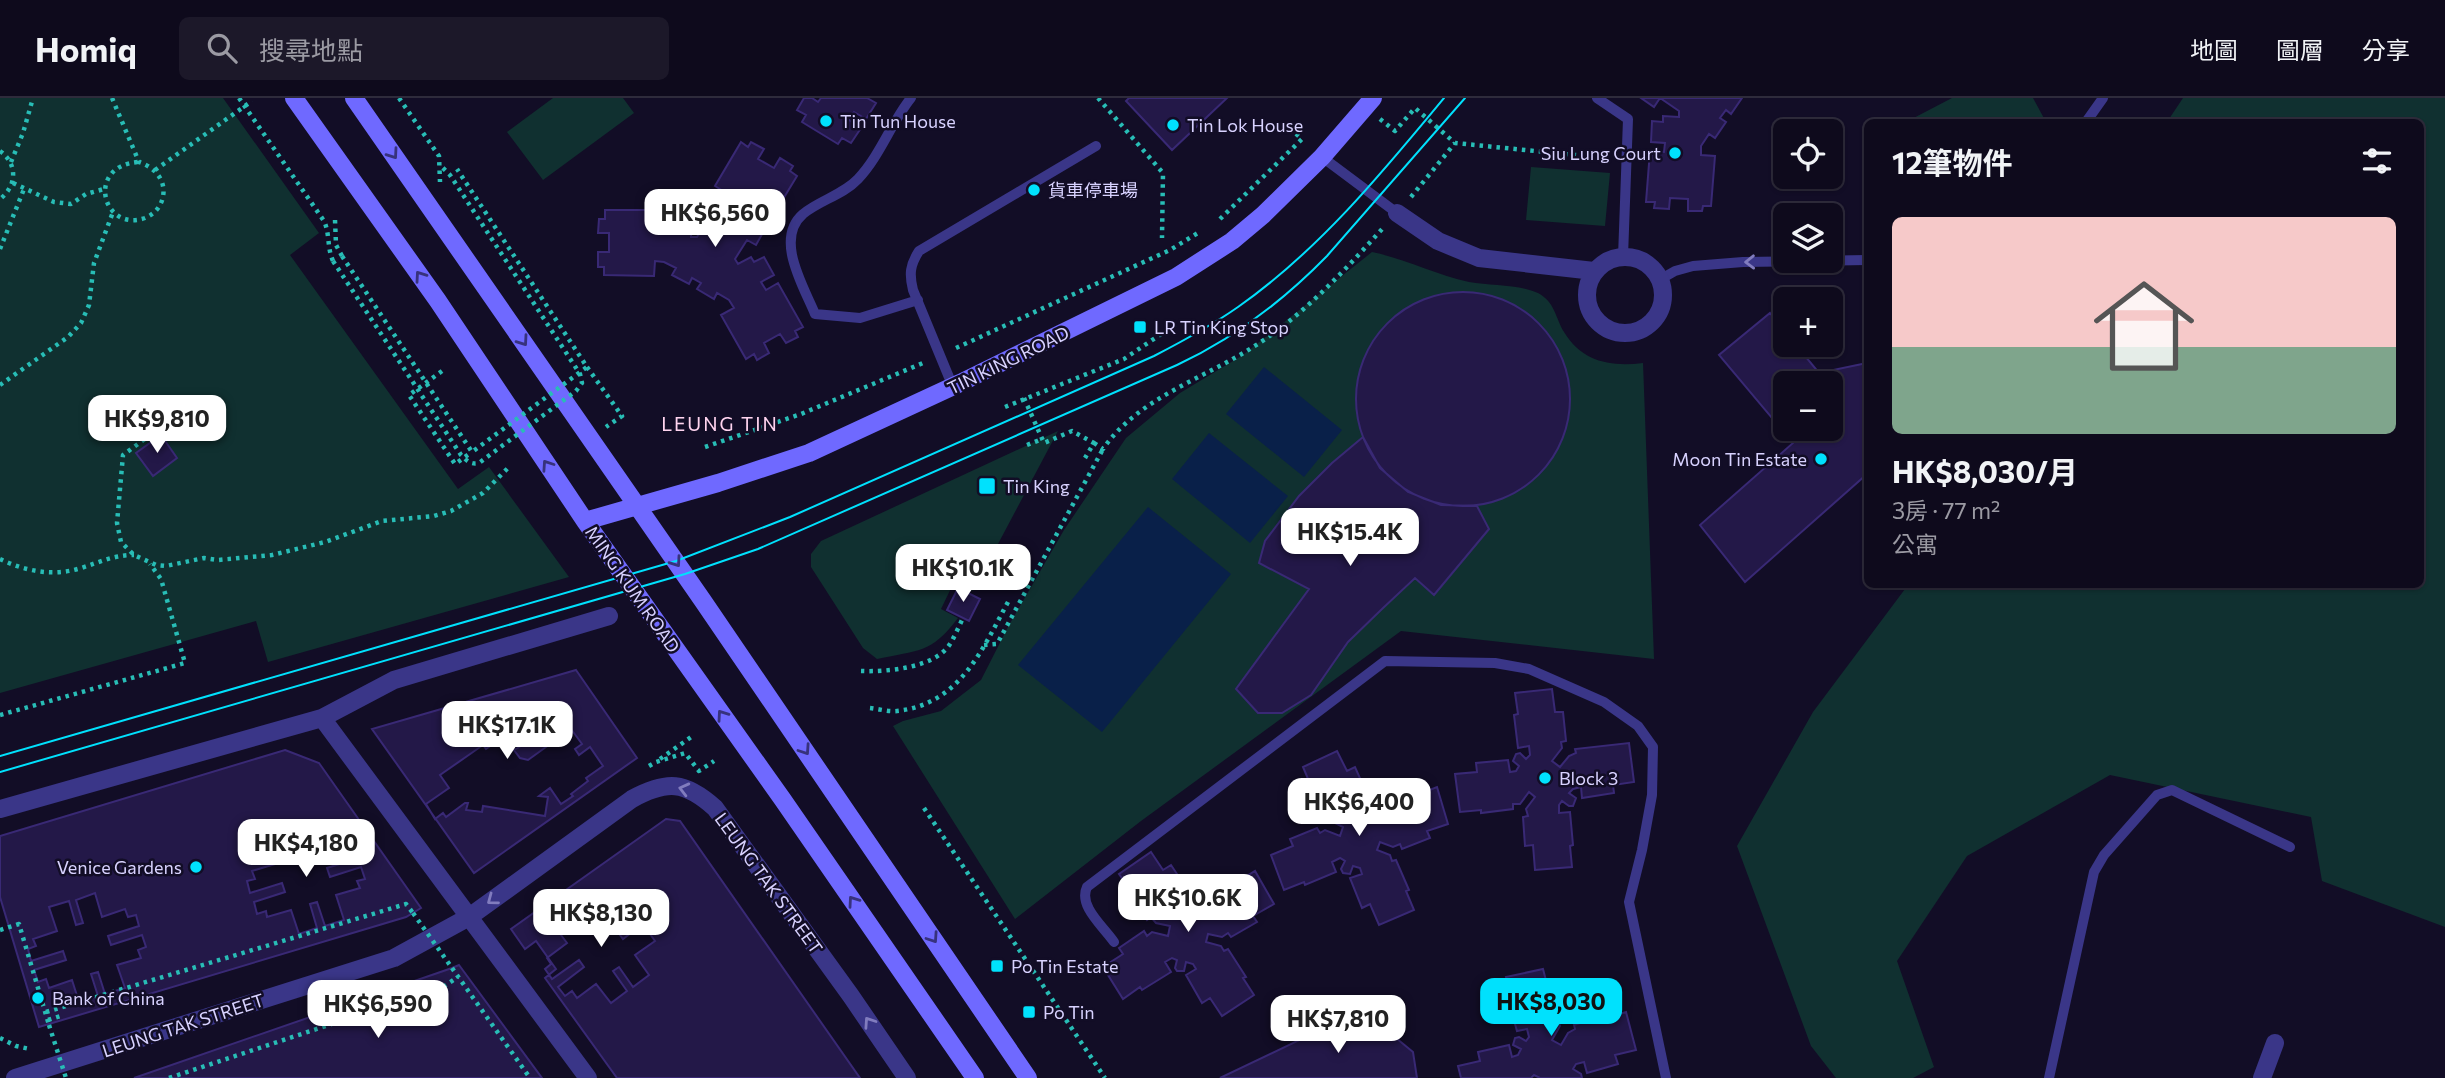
<!DOCTYPE html>
<html lang="zh-TW">
<meta charset="utf-8">
<style>
:root{--surface:#0e0a1c;--page:#1c1829;--text:#f1f3f6;--muted:#9b9aa3;--line:#2e2b3b;--accent:#00e1fd}
body{margin:0;font-family:Commissioner,"Noto Sans TC",sans-serif;background:var(--page);color:var(--text);height:100vh;display:flex;flex-direction:column;font-size:26px;white-space:nowrap}
*{box-sizing:border-box;margin:0}
p{font-size:23px;color:var(--muted)}
.icon{flex:none;width:38px;height:38px;fill:none;stroke:currentColor;stroke-width:2;stroke-linecap:round;stroke-linejoin:round}
.map{position:relative;flex:1;overflow:hidden}
.sheet{position:absolute;left:1864px;top:21px;width:560px;height:469px;display:flex;flex-direction:column;background:var(--surface);border-radius:10px;box-shadow:0 2px 5px #0004,0 0 0 2px var(--line)}
.sheet>*{flex:none}
.fabs{position:absolute;left:1773px;top:21px;display:grid;gap:14px}
.fabs a{display:grid;place-items:center;width:70px;height:70px;border-radius:10px;background:var(--surface);box-shadow:0 2px 5px #0004,0 0 0 2px var(--line);font-size:35px}
.price{position:absolute;translate:-50% -60px;padding:0 16px;border-radius:14px;background:#fff;color:#222;font-size:23px;line-height:46px;filter:drop-shadow(0 2px 4px #0008)}
.price::after{content:'';position:absolute;left:50%;top:42px;width:21px;height:16px;margin-left:-10px;background:inherit;clip-path:polygon(0 0,100% 0,50% 100%)}
.price.selected{background:var(--accent);color:#111}
ul{padding:0;list-style:none}
li{display:grid;align-content:center;gap:14px;height:371px;padding:0 28px}
li+li{border-top:2px solid var(--line)}
li span{display:grid;place-items:center;height:217px;border-radius:10px;color:#555}
li>.icon{margin-inline-start:auto}
span .icon{width:126px;height:126px;fill:#fffc;stroke-width:1}
li b{font-size:30px}
h2{display:flex;justify-content:space-between;align-items:center;height:84px;padding:0 28px;font-size:30px}
header{display:flex;align-items:center;gap:42px;box-sizing:border-box;height:98px;padding:0 35px;background:var(--surface);border-bottom:2px solid var(--line)}
header strong{font-size:33px}
nav{display:flex;gap:38px;margin-inline-start:auto;font-size:24px}
.search{width:490px;height:63px;background:var(--page);display:flex;align-items:center;gap:18px;box-sizing:border-box;padding:0 24px;border-radius:10px;color:var(--muted);font-size:26px}
.map>svg:first-child{display:block}
.green{fill:#103030}
.water{fill:#092049}
.building{fill:#231848;stroke:#392975;stroke-width:2;fill-rule:evenodd}
.lines{fill:none;stroke-linecap:round;stroke-linejoin:round}
.path{stroke:#28bdb6;stroke-width:4.5;stroke-dasharray:3.5 5;stroke-linecap:butt}
.lane{stroke:#3a3688;stroke-width:10}
.street{stroke:#3a3688;stroke-width:18}
.secondary{stroke:#6f69ff;stroke-width:18}
.tram{stroke:#00e1fd;stroke-width:2}
.path-bridge{stroke:#28bdb6;stroke-width:4.5;stroke-dasharray:3.5 5;stroke-linecap:butt}
.oneway{stroke:#37327d}
.oneway2{stroke:#817cbe}
.poi-dot{fill:#00e1fd;stroke:#120d26;stroke-width:2.5}
.labels{text-anchor:middle;dominant-baseline:central;stroke-width:5;stroke-linejoin:round;paint-order:stroke}
.poi-label{font-size:18px;fill:#d8d2ff;stroke:#120d26;text-anchor:start}
.street-label{font-size:18px;fill:#d8d2ff;stroke:#120d26}
.neighbourhood-label{font-size:19px;letter-spacing:2px;fill:#ffd4ef;stroke:#120d26}
</style>
<header>
<strong>Homiq</strong>
<div class="search"><svg class="icon" aria-label="search" viewBox="0 0 24 24"><circle cx="10" cy="10" r="6"/><path d="M15 15l6 6"/></svg>搜尋地點</div>
<nav><a>地圖</a><a>圖層</a><a>分享</a></nav>
</header>
<div class="map">
<svg width="2445" height="980" viewBox="0 0 2445 980">
<rect width="100%" height="100%" fill="#120d26"/>
<path class="green" d="M 0,0 L 223,0 L 319,135 L 290,157 L 458,391 L 489,369 L 569,479 L 268,564 L 256,523 L 0,595 Z
M 553,0 L 623,0 L 634,15 L 543,82 L 507,34 Z
M 1952,0 L 2033,0 L 2046,24 L 1906,24 Z
M 2183,0 L 2445,0 L 2445,829 L 2322,783 L 2311,719 L 2110,677 L 1967,758 L 1897,863 L 1934,969 L 1913,980 L 1836,980 L 1811,948 L 1737,748 L 1813,614 L 1908,487 L 2420,486 L 2420,24 L 2167,24 Z
M 1531,69 L 1610,75 L 1605,128 L 1526,122 Z
M 1372,154 C 1406,161 1436,177 1469,184 C 1491,188 1518,186 1538,195 C 1555,204 1555,219 1564,234 C 1582,264 1611,269 1643,265 L 1654,561 L 1401,533 L 1141,723 L 1015,821 L 893,628 L 903,623 L 941,613 L 981,582 L 1009,527 L 1064,432 L 1126,340 L 1180,295 L 1243,257 Z
M 1058,333 L 973,493 L 954,484 L 941,511 L 958,520 C 931,556 918,552 877,561 L 863,550 L 811,469 L 811,456 L 821,443 Z"/>
<path class="water" d="M 1264,269 L 1342,332 L 1304,379 L 1226,316 Z
M 1209,335 L 1288,398 L 1250,445 L 1172,381 Z
M 1148,409 L 1231,476 L 1102,634 L 1018,567 Z"/>
<path class="building" d="M 804,0 L 812,0 L 818,4 L 821,0 L 867,0 L 876,5 L 866,21 L 854,14 L 849,22 L 861,30 L 851,45 L 842,40 L 838,46 L 802,24 L 806,17 L 797,12 Z
M 1129,0 L 1227,0 L 1172,52 L 1126,3 Z
M 1641,0 L 1742,0 L 1731,16 L 1726,12 L 1720,20 L 1726,24 L 1715,40 L 1709,36 L 1701,48 L 1701,57 L 1715,58 L 1711,108 L 1703,108 L 1702,113 L 1688,113 L 1688,101 L 1670,100 L 1669,111 L 1654,110 L 1655,104 L 1646,104 L 1650,53 L 1664,54 L 1665,45 L 1651,44 L 1652,23 L 1663,24 L 1663,18 L 1679,19 L 1679,13 L 1660,0 L 1654,9 Z
M 741,44 L 748,49 L 751,44 L 764,51 L 758,61 L 774,70 L 780,60 L 793,68 L 790,73 L 797,78 L 771,121 L 759,114 L 754,121 L 766,129 L 756,147 L 747,142 L 735,161 L 738,166 L 751,159 L 754,164 L 764,159 L 774,177 L 761,184 L 766,192 L 778,185 L 803,229 L 795,233 L 798,239 L 786,245 L 780,236 L 764,245 L 769,255 L 757,262 L 754,256 L 746,261 L 721,217 L 734,210 L 729,202 L 717,195 L 714,201 L 697,191 L 701,185 L 692,180 L 689,186 L 672,177 L 676,170 L 664,164 L 655,163 L 654,178 L 604,177 L 604,169 L 598,169 L 598,154 L 609,154 L 609,135 L 598,135 L 599,121 L 605,121 L 605,112 L 656,112 L 655,127 L 664,127 L 664,112 L 685,113 L 685,123 L 692,123 L 691,139 L 697,139 L 709,119 L 699,114 L 710,96 L 723,103 L 728,96 L 715,88 Z
M1356 301a107 107 0 1 1 214 0a107 107 0 1 1-214 0Z
M 1770,215 L 1785,234 L 1785,247 L 1796,247 L 1819,275 L 1867,265 L 1867,376 L 1745,484 L 1700,427 L 1793,345 L 1719,257 ZM 1785,285 L 1830,285 L 1830,331 L 1785,331 Z
M 161,337 L 177,360 L 153,378 L 136,355 Z
M 1363,339 L 1380,370 L 1408,394 L 1441,407 L 1477,408 L 1489,431 L 1434,497 L 1415,480 L 1382,511 L 1348,544 L 1311,597 L 1282,615 L 1258,615 L 1236,591 L 1309,491 L 1259,465 L 1265,443 L 1299,398 L 1332,365 Z
M 958,490 L 980,501 L 969,523 L 947,512 Z
M 576,572 L 637,660 L 474,775 L 372,631 Z
M 1552,591 L 1555,614 L 1563,614 L 1566,643 L 1561,644 L 1562,650 L 1552,663 L 1560,669 L 1569,658 L 1576,655 L 1575,651 L 1629,645 L 1634,684 L 1613,687 L 1614,695 L 1582,700 L 1581,689 L 1573,691 L 1569,695 L 1576,700 L 1573,708 L 1569,708 L 1562,703 L 1559,707 L 1559,715 L 1570,714 L 1573,747 L 1570,748 L 1572,769 L 1535,772 L 1533,747 L 1525,748 L 1523,719 L 1528,718 L 1526,711 L 1535,699 L 1529,694 L 1520,706 L 1513,706 L 1513,711 L 1481,715 L 1481,712 L 1460,714 L 1455,676 L 1477,674 L 1476,665 L 1508,662 L 1510,674 L 1516,673 L 1519,668 L 1513,663 L 1516,656 L 1520,655 L 1526,661 L 1530,657 L 1529,648 L 1518,650 L 1514,617 L 1518,616 L 1515,595 Z
M 571,631 L 582,646 L 575,651 L 579,657 L 590,649 L 603,668 L 586,680 L 588,683 L 571,696 L 573,698 L 561,706 L 550,690 L 539,698 L 548,699 L 545,718 L 483,708 L 482,714 L 466,712 L 468,705 L 465,705 L 446,719 L 443,715 L 435,721 L 426,706 L 449,690 L 440,677 L 483,647 L 486,651 L 511,634 L 521,648 L 514,652 L 520,660 L 528,662 Z
M 285,652 L 319,665 L 421,810 L 406,819 L 39,929 L 0,799 L 0,738 Z
M 1337,653 L 1347,673 L 1355,669 L 1368,698 L 1358,703 L 1361,710 L 1366,713 L 1373,703 L 1378,705 L 1379,709 L 1376,717 L 1380,719 L 1388,716 L 1384,706 L 1415,694 L 1417,697 L 1437,689 L 1448,726 L 1427,733 L 1430,740 L 1402,751 L 1400,746 L 1393,749 L 1380,744 L 1377,752 L 1390,757 L 1392,763 L 1396,762 L 1409,792 L 1406,793 L 1414,812 L 1379,827 L 1370,806 L 1362,810 L 1350,780 L 1362,776 L 1360,770 L 1353,768 L 1350,776 L 1343,775 L 1341,771 L 1345,763 L 1340,760 L 1332,764 L 1336,774 L 1305,787 L 1304,784 L 1284,792 L 1271,757 L 1293,748 L 1290,741 L 1317,730 L 1320,735 L 1325,732 L 1340,738 L 1343,729 L 1331,723 L 1326,717 L 1322,719 L 1308,689 L 1311,688 L 1303,669 Z
M 666,721 L 680,723 L 860,980 L 617,980 L 545,880 L 556,871 L 536,843 L 525,851 L 511,831 Z
M 314,727 L 321,750 L 344,743 L 346,751 L 354,748 L 358,760 L 327,770 L 330,779 L 361,769 L 365,781 L 357,783 L 360,790 L 336,797 L 344,822 L 325,828 L 317,804 L 310,806 L 317,830 L 299,836 L 291,812 L 267,819 L 266,813 L 257,816 L 254,804 L 285,794 L 282,785 L 250,795 L 247,783 L 255,781 L 252,773 L 275,766 L 268,741 L 287,735 L 295,759 L 302,757 L 294,733 Z
M 1151,754 L 1163,772 L 1171,767 L 1189,794 L 1180,800 L 1184,807 L 1190,808 L 1194,797 L 1199,798 L 1202,802 L 1199,810 L 1204,812 L 1212,808 L 1206,798 L 1234,781 L 1237,784 L 1255,773 L 1274,806 L 1253,818 L 1257,824 L 1231,839 L 1228,835 L 1222,839 L 1208,836 L 1206,844 L 1221,848 L 1224,853 L 1228,851 L 1246,879 L 1243,880 L 1254,897 L 1222,918 L 1210,900 L 1202,905 L 1186,877 L 1196,871 L 1193,866 L 1186,864 L 1184,873 L 1177,873 L 1175,870 L 1177,862 L 1172,860 L 1165,864 L 1171,874 L 1142,892 L 1140,889 L 1123,901 L 1103,869 L 1123,856 L 1119,850 L 1144,833 L 1147,838 L 1152,834 L 1168,838 L 1170,828 L 1156,825 L 1151,819 L 1147,822 L 1128,795 L 1131,793 L 1119,776 Z
M 95,795 L 102,819 L 125,811 L 128,819 L 136,817 L 139,828 L 108,838 L 111,847 L 142,837 L 146,849 L 138,852 L 141,860 L 117,867 L 125,890 L 105,896 L 98,874 L 91,876 L 98,898 L 79,904 L 72,882 L 49,890 L 46,881 L 38,884 L 34,872 L 66,862 L 63,853 L 31,863 L 28,851 L 36,848 L 33,841 L 57,833 L 49,809 L 69,803 L 76,827 L 83,825 L 76,802 Z
M 591,797 L 605,817 L 625,802 L 629,809 L 636,804 L 643,814 L 617,833 L 623,841 L 649,821 L 656,831 L 650,836 L 655,843 L 635,857 L 649,877 L 633,889 L 619,869 L 613,873 L 627,893 L 611,905 L 596,886 L 577,900 L 572,893 L 565,898 L 558,889 L 584,869 L 579,862 L 552,881 L 545,871 L 551,866 L 547,860 L 567,845 L 552,825 L 568,813 L 583,833 L 589,829 L 575,809 Z
M 459,867 L 542,980 L 134,980 L 452,870 Z
M 1543,871 L 1549,894 L 1556,892 L 1564,921 L 1558,922 L 1560,928 L 1552,942 L 1561,947 L 1568,935 L 1575,931 L 1574,927 L 1605,917 L 1606,920 L 1626,914 L 1636,952 L 1615,957 L 1618,966 L 1587,975 L 1584,964 L 1576,966 L 1573,971 L 1581,976 L 1582,980 L 1540,980 L 1534,977 L 1531,980 L 1461,980 L 1458,968 L 1480,963 L 1478,954 L 1509,947 L 1512,959 L 1518,957 L 1521,951 L 1513,947 L 1515,940 L 1519,939 L 1526,943 L 1529,939 L 1527,931 L 1517,933 L 1508,901 L 1512,900 L 1506,879 Z
M 1362,912 L 1413,954 L 1417,980 L 1220,980 Z"/>
<g class="lines">
<path class="path" d="M 112,0 L 139,64 C 157,70 169,86 161,105 C 158,112 152,117 145,120 C 102,135 85,67 139,64
M 239,0 L 324,123 C 330,136 327,150 333,163
M 399,0 L 439,58 L 440,84
M 1098,0 L 1163,75 L 1162,140
M 1380,21 L 1395,33 L 1415,10 L 1455,45 L 1595,59
M 0,53 C 18,66 17,88 0,101
M 11,64 L 23,35 L 33,0
M 155,72 L 252,3
M 13,85 L 54,104 L 71,106 L 86,96 L 104,91
M 1411,99 L 1455,45
M 1220,121 L 1302,41 L 1294,34
M 335,122 L 336,147 L 342,158
M 0,151 L 24,91
M 956,250 L 1170,152 L 1201,133
M 587,269 L 622,318 L 606,329
M 442,273 L 409,297 L 455,366 L 472,354
M 0,287 L 68,239 L 81,225 L 89,207 L 94,165 L 113,114
M 1024,300 L 1044,345 L 1072,333 L 1094,345 L 1085,360
M 1005,309 L 1124,261 L 1176,226
M 165,326 L 123,357 L 117,425 L 121,444 L 134,457 L 156,467 L 166,468 L 204,460 L 218,462 L 272,457 L 325,444 L 382,423 L 434,418 L 451,413 L 483,395 L 508,370
M 1094,345 L 1103,351 C 1138,300 1203,281 1253,249 C 1303,218 1345,172 1384,129
M 1027,347 L 1042,341
M 705,349 L 801,316 L 923,265
M 0,461 C 25,473 53,479 81,470 C 100,464 114,457 134,457
M 984,547 L 997,546 L 1103,351
M 861,573 C 887,574 935,570 950,546 C 955,538 959,528 963,520
M 870,610 C 879,611 889,614 897,613 C 960,606 982,552 1008,504
M 0,617 L 185,565 L 161,481 L 150,466
M 660,661 L 694,637
M 649,668 L 656,664 L 685,655 L 699,673 L 714,663
M 924,710 L 1105,980
M 0,832 L 19,826 L 49,927
M 452,870 L 530,980
M 46,914 L 406,806 L 413,815
M 48,922 L 64,917
M 0,940 L 16,948 L 30,951
M 169,980 L 443,889 L 458,879"/>
<path class="lane" d="M 911,0 C 891,25 880,58 858,81 C 843,97 820,102 803,116 C 774,141 804,189 815,216 L 860,220 L 918,202
M 1597,0 L 1628,21 L 1623,159
M 2086,24 L 2103,0
M 1322,59 L 1397,115
M 1661,181 L 1675,173 L 1693,168 L 1743,164 L 1867,162
M 953,289 L 913,192 C 909,176 910,167 919,153 L 1096,48
M 1114,844 C 1103,828 1078,808 1087,789 L 1385,563 L 1495,565 L 1529,571 L 1604,604 L 1638,628 L 1653,649 L 1652,697 L 1642,752 L 1629,804 L 1666,980
M 2049,980 L 2094,774 L 2104,757 L 2157,697 L 2172,692 L 2290,749"/>
<path class="street" d="M 1397,115 L 1438,143 L 1479,160 L 1594,173
M1587 197a38 38 0 1 1 76 0a38 38 0 1 1-76 0Z
M 322,620 L 588,980
M 0,711 L 322,620 L 394,582 L 609,518
M 15,980 L 394,860 L 469,819 L 632,701 C 667,682 685,683 715,710 L 851,898 L 907,980
M 2262,980 L 2275,945"/>
<path class="secondary" d="M 294,0 L 438,203 L 585,423 L 783,702 L 975,980
M 354,0 L 703,503 L 1028,980
M 585,423 L 718,385 L 809,355 L 960,285 L 1176,179 L 1232,143 L 1263,117 L 1322,59 L 1373,0"/>
<path class="tram" d="M 0,658 L 676,463 L 790,419 L 1154,258 C 1183,243 1211,228 1238,209 C 1318,153 1382,75 1444,0
M 0,674 L 685,476 L 758,451 L 1177,267 C 1235,240 1282,204 1327,158 L 1465,0"/>
<path class="path-bridge" d="M 342,158 L 472,354 L 587,269 L 457,71
M 333,163 L 461,357 C 467,363 471,367 479,365 L 576,293 L 582,285 L 580,276 L 450,77 L 441,68
M 413,815 L 452,870
M 49,927 L 66,980"/>
</g>
<defs><path id="oneway-chevron" d="M-2-3.5L2.5 0L-2 3.5" fill="none" stroke-width="1.6" stroke-linecap="round" stroke-linejoin="round" transform="scale(1.75)"/></defs>
<g class="oneway">
<use href="#oneway-chevron" transform="translate(393 56) rotate(55)"/>
<use href="#oneway-chevron" transform="translate(420 178) rotate(-125)"/>
<use href="#oneway-chevron" transform="translate(523 243) rotate(55)"/>
<use href="#oneway-chevron" transform="translate(547 367) rotate(-124)"/>
<use href="#oneway-chevron" transform="translate(676 464) rotate(55)"/>
<use href="#oneway-chevron" transform="translate(722 617) rotate(-125)"/>
<use href="#oneway-chevron" transform="translate(805 652) rotate(56)"/>
<use href="#oneway-chevron" transform="translate(853 803) rotate(-125)"/>
<use href="#oneway-chevron" transform="translate(933 840) rotate(56)"/>
</g>
<g class="oneway2">
<use href="#oneway-chevron" transform="translate(1750 164) rotate(179)"/>
<use href="#oneway-chevron" transform="translate(684 691) rotate(-166)"/>
<use href="#oneway-chevron" transform="translate(492 802) rotate(143)"/>
<use href="#oneway-chevron" transform="translate(869 924) rotate(-124)"/>
</g>
<g class="poi-dot">
<circle cx="826" cy="23" r="7"/>
<circle cx="1173" cy="27" r="7"/>
<circle cx="1675" cy="55" r="7"/>
<circle cx="1034" cy="92" r="7"/>
<rect x="1133" y="222" width="14" height="14" rx="3.5"/>
<circle cx="1821" cy="361" r="7"/>
<rect x="978" y="379" width="18" height="18" rx="3.5"/>
<circle cx="1545" cy="680" r="7"/>
<circle cx="196" cy="769" r="7"/>
<rect x="990" y="861" width="14" height="14" rx="3.5"/>
<circle cx="38" cy="900" r="7"/>
<rect x="1022" y="907" width="14" height="14" rx="3.5"/>
</g>
<g class="labels">
<g class="poi-label">
<text x="840" y="23">Tin Tun House</text>
<text x="1187" y="27">Tin Lok House</text>
<text x="1661" y="55" text-anchor="end">Siu Lung Court</text>
<text x="1048" y="92">貨車停車場</text>
<text x="1154" y="229">LR Tin King Stop</text>
<text x="1807" y="361" text-anchor="end">Moon Tin Estate</text>
<text x="1003" y="388">Tin King</text>
<text x="1559" y="680">Block 3</text>
<text x="182" y="769" text-anchor="end">Venice Gardens</text>
<text x="1011" y="868">Po Tin Estate</text>
<text x="52" y="900">Bank of China</text>
<text x="1043" y="914">Po Tin</text>
</g>
<g class="street-label">
<text transform="translate(1008 262) rotate(-26)">TIN KING ROAD</text>
<text transform="translate(633 491) rotate(55)">MING KUM ROAD</text>
<text transform="translate(769 785) rotate(54)">LEUNG TAK STREET</text>
<text transform="translate(183 927) rotate(-18)">LEUNG TAK STREET</text>
</g>
<g class="neighbourhood-label">
<text x="720" y="325">LEUNG TIN</text>
</g>
</g>
</svg>
<div class="fabs">
<a><svg class="icon" aria-label="locate" viewBox="0 0 24 24"><circle cx="12" cy="12" r="6"/><path d="M12 2v4M12 18v4M2 12h4M18 12h4"/></svg></a>
<a><svg class="icon" aria-label="layers" viewBox="0 0 24 24"><path d="M12 4l9 5-9 5-9-5zM3 14l9 5 9-5"/></svg></a>
<a>+</a>
<a>−</a>
</div>
<b class="price" style="left:715px;top:151px">HK$6,560</b>
<b class="price" style="left:157px;top:357px">HK$9,810</b>
<b class="price" style="left:1350px;top:470px">HK$15.4K</b>
<b class="price" style="left:963px;top:506px">HK$10.1K</b>
<b class="price" style="left:507px;top:663px">HK$17.1K</b>
<b class="price" style="left:1359px;top:740px">HK$6,400</b>
<b class="price" style="left:306px;top:781px">HK$4,180</b>
<b class="price" style="left:1188px;top:836px">HK$10.6K</b>
<b class="price" style="left:601px;top:851px">HK$8,130</b>
<b class="price selected" style="left:1551px;top:940px">HK$8,030</b>
<b class="price" style="left:378px;top:942px">HK$6,590</b>
<b class="price" style="left:1338px;top:957px">HK$7,810</b>
<section class="sheet">
<h2>12筆物件<svg class="icon" aria-label="filters" viewBox="0 0 24 24"><path d="M4 7h16M4 17h16"/><circle cx="9" cy="7" r="2"/><circle cx="15" cy="17" r="2"/></svg></h2>
<ul>
<li><span style="background:linear-gradient(#f6c9c9 60%,#7fa58c 0)"><svg class="icon" aria-label="home" viewBox="0 0 24 24"><path d="M3 11l9-7 9 7M6 9v11h12V9"/></svg></span><div><b>HK$8,030/月</b><p>3房 · 77 m²</p><p>公寓</p></div></li>
</ul>
</section>
</div>
